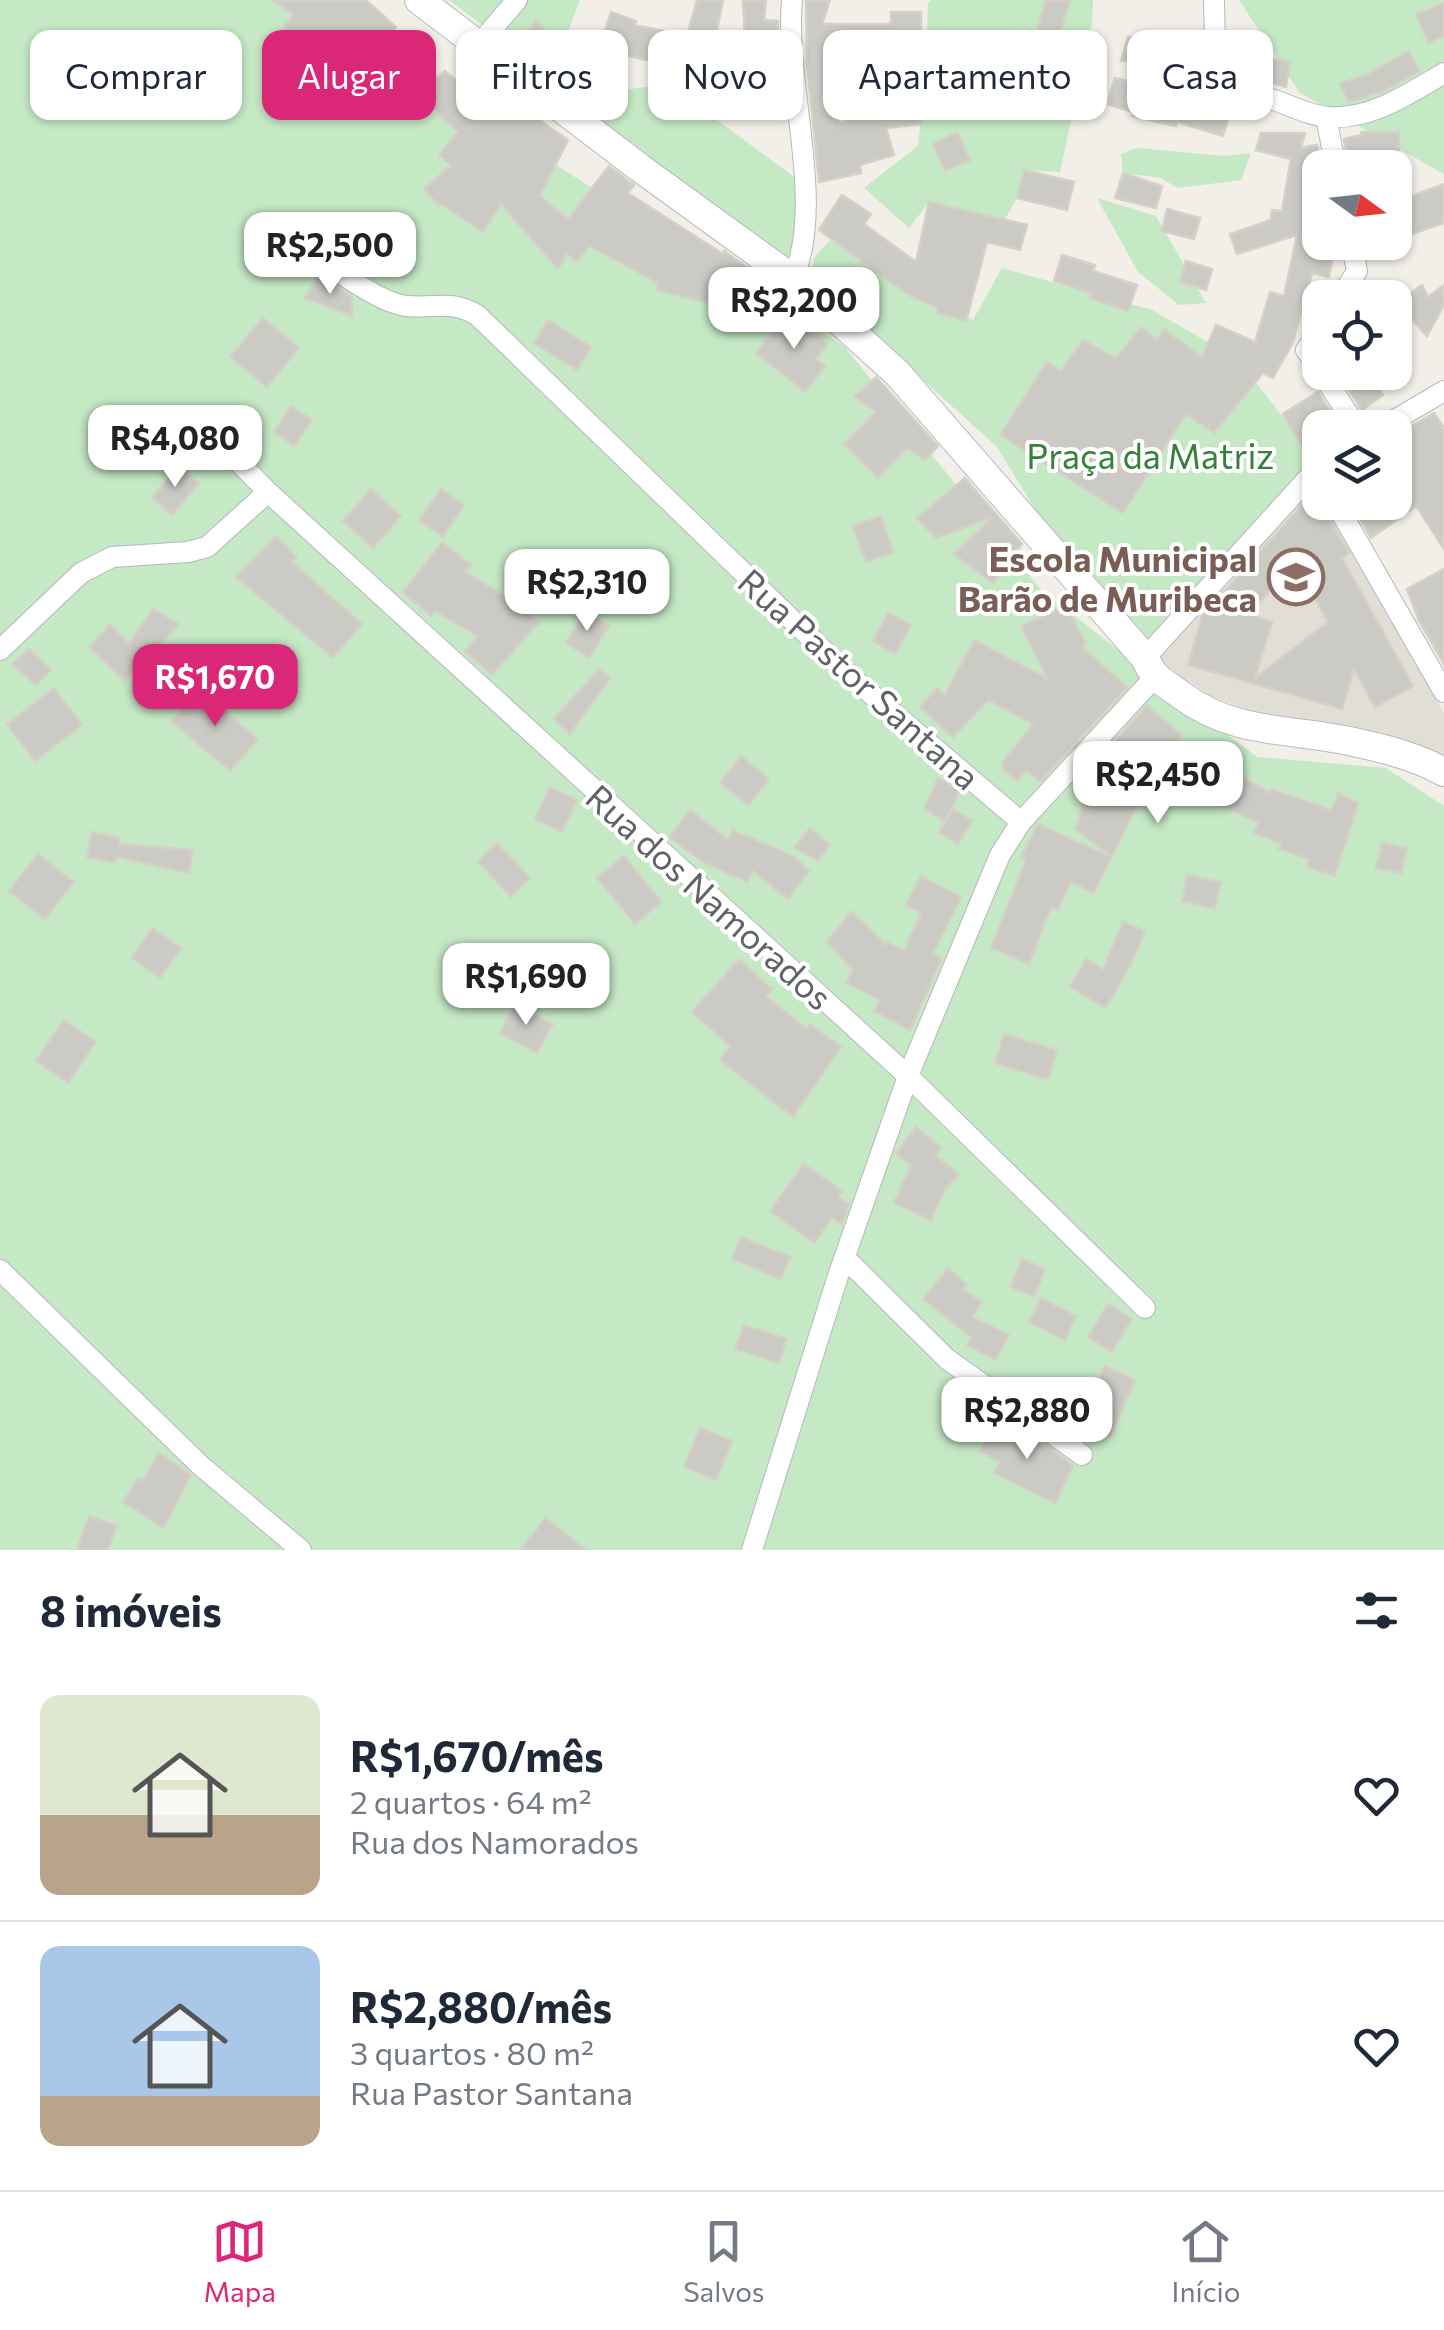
<!DOCTYPE html>
<html lang="pt">
<meta charset="utf-8">
<style>
:root{--surface:#fff;--page:#f2f2f3;--text:#1f2937;--muted:#747a83;--line:#e0e1e3;--accent:#db2777}
body{margin:0;font-family:Commissioner,sans-serif;background:var(--page);color:var(--text);height:100vh;display:flex;flex-direction:column;font-size:38px;white-space:nowrap}
*{box-sizing:border-box;margin:0}
p{font-size:32px;color:var(--muted)}
.icon{flex:none;width:55px;height:55px;fill:none;stroke:currentColor;stroke-width:2;stroke-linecap:round;stroke-linejoin:round}
.map{position:relative;height:1550px;overflow:hidden}
.drawer{display:flex;flex-direction:column;background:var(--surface);flex:1}
.drawer>*{flex:none}
.guide{position:absolute;left:30px;top:30px;width:1385px;height:90px;display:flex;gap:20px}
.needle{width:65px;rotate:105deg}
.tools{position:absolute;left:1302px;top:150px;display:grid;gap:20px}
.tools a{display:grid;place-items:center;width:110px;height:110px;border-radius:20px;background:var(--surface);box-shadow:0 2px 8px #0004;font-size:50px}
.price{position:absolute;translate:-50% -85px;padding:0 22px;border-radius:20px;background:#fff;color:#222;font-size:32px;line-height:65px;filter:drop-shadow(0 2px 5px #0008)}
.price::after{content:'';position:absolute;left:50%;top:60px;width:30px;height:22px;margin-left:-15px;background:inherit;clip-path:polygon(0 0,100% 0,50% 100%)}
.price.active{background:var(--accent);color:#fff}
ul{padding:0;list-style:none}
li{display:flex;align-items:center;gap:30px;height:250px;padding:0 40px}
li+li{border-top:2px solid var(--line)}
li span{display:grid;place-items:center;flex:none;width:280px;height:200px;border-radius:20px;color:#555}
li>.icon{margin-inline-start:auto}
span .icon{width:120px;height:120px;fill:#fffc;stroke-width:1}
li b{font-size:42px}
h2{display:flex;justify-content:space-between;align-items:center;height:120px;padding:0 40px;font-size:42px}
.chip{padding:0 35px;border-radius:20px;background:var(--surface);box-shadow:0 2px 8px #0004;font-size:35px;line-height:90px}
.chip.active{background:var(--accent);color:#fff}
.tabs{display:flex;justify-content:space-around;align-items:center;height:140px;border-top:2px solid var(--line);background:var(--surface);font-size:28px;color:var(--muted)}
.tabs a{display:grid;justify-items:center;gap:5px}
.tabs .active{color:var(--accent)}
.map>svg:first-child{display:block}
.education{fill:#e1ded6}
.green{fill:#c5e8c5}
.building{fill:#cccac5;stroke:#d6d1c6;stroke-width:2.5;fill-rule:evenodd}
.lines{fill:none;stroke-linecap:round;stroke-linejoin:round}
.street-casing{stroke:#b5b8bc;stroke-width:22}
.secondary-casing{stroke:#b6babf;stroke-width:30}
.street{stroke:#fff;stroke-width:20}
.secondary{stroke:#fff;stroke-width:28}
.labels{text-anchor:middle;dominant-baseline:central;stroke-width:8;stroke-linejoin:round;paint-order:stroke}
.park-label{font-size:35px;fill:#348238;stroke:#fff}
.education-label{font-size:35px;font-weight:bold;fill:#785e54;stroke:#fff;text-anchor:end}
.street-label{font-size:35px;fill:#5f6368;stroke:#fff}
</style>
<div class="map">
<svg width="1444" height="1550" viewBox="0 0 1444 1550">
<rect width="100%" height="100%" fill="#f1efe8"/>
<path class="education" d="M 1314,476 L 1320,487 L 1320,502 L 1328,503 L 1444,713 L 1444,765 L 1381,733 L 1283,722 L 1212,697 L 1166,666 L 1156,651 Z"/>
<path class="green" d="M 0,0 L 293,0 L 844,346 L 1042,591 L 1257,757 L 1386,768 L 1444,806 L 1444,1550 L 0,1550 Z
M 449,0 L 580,0 L 551,77 Z
M 931,0 L 1093,0 L 1092,23 L 1060,172 L 1024,170 L 1017,198 L 1005,219 L 929,202 L 909,228 L 864,188 L 918,146 L 925,84 L 928,3 Z
M 1239,0 L 1444,0 L 1444,174 L 1300,93 Z
M 668,84 L 801,182 L 794,269 L 593,116 L 616,91 Z
M 1137,148 L 1224,156 L 1251,153 L 1241,180 L 1178,188 L 1161,178 L 1123,173 L 1121,154 Z
M 1097,198 L 1156,216 L 1206,303 L 1179,305 L 1138,272 Z
M 830,240 L 973,320 L 1002,268 L 1152,310 L 1239,360 L 1317,462 L 1148,639 L 1102,601 L 1041,519 L 997,447 L 812,279 L 814,258 Z"/>
<path class="building" d="M 272,0 L 366,0 L 396,27 L 389,35 L 438,78 L 445,71 L 471,93 L 485,72 L 524,102 L 520,107 L 568,140 L 540,196 L 568,219 L 609,166 L 634,185 L 628,193 L 723,254 L 724,251 L 762,278 L 750,310 L 727,296 L 704,302 L 657,290 L 658,283 L 589,246 L 577,262 L 567,254 L 558,269 L 501,204 L 483,232 L 442,205 L 440,207 L 424,189 L 451,165 L 439,155 L 458,132 L 410,88 L 395,105 L 376,88 L 353,114 L 292,58 L 303,46 L 282,29 L 293,15 Z
M 697,0 L 723,0 L 708,74 L 599,49 L 611,12 L 636,21 L 635,25 L 687,36 Z
M 743,0 L 766,0 L 764,20 L 778,21 L 777,30 L 767,53 L 760,54 L 757,75 L 747,74 Z
M 806,0 L 830,0 L 822,24 L 891,24 L 891,12 L 921,12 L 921,66 L 915,66 L 921,124 L 886,128 L 894,155 L 860,165 L 861,173 L 819,182 L 807,63 ZM 831,60 L 886,61 L 891,108 L 839,123 Z
M 1046,0 L 1070,0 L 1059,37 L 1074,41 L 1067,63 L 1031,52 Z
M 1444,3 L 1444,36 L 1428,43 L 1416,14 Z
M 536,21 L 552,36 L 538,52 L 522,39 Z
M 1128,37 L 1201,39 L 1202,57 L 1121,61 Z
M 1229,39 L 1241,40 L 1241,60 L 1231,60 Z
M 1408,51 L 1420,71 L 1384,91 L 1348,102 L 1340,83 L 1369,74 Z
M 1252,56 L 1290,62 L 1286,87 L 1249,77 Z
M 584,66 L 605,84 L 586,105 L 566,86 Z
M 1115,78 L 1183,94 L 1231,110 L 1223,136 L 1177,122 L 1176,126 L 1132,116 L 1133,112 L 1107,104 Z
M 957,132 L 970,160 L 945,171 L 933,144 Z
M 1361,132 L 1399,132 L 1399,168 L 1363,168 L 1362,162 L 1349,164 L 1344,139 L 1362,135 Z
M 1261,133 L 1305,133 L 1301,148 L 1317,145 L 1322,168 L 1316,213 L 1320,214 L 1318,242 L 1336,242 L 1329,277 L 1312,273 L 1293,342 L 1273,378 L 1263,373 L 1214,433 L 1186,414 L 1123,513 L 1000,435 L 1047,362 L 1061,371 L 1083,340 L 1116,358 L 1141,327 L 1157,340 L 1164,329 L 1202,357 L 1216,325 L 1255,342 L 1270,292 L 1284,296 L 1297,235 L 1237,254 L 1230,234 L 1271,220 L 1272,210 L 1282,211 L 1291,159 L 1256,150 Z
M 1024,170 L 1074,182 L 1067,210 L 1017,198 Z
M 1123,173 L 1162,186 L 1156,208 L 1115,198 Z
M 1444,184 L 1444,223 L 1395,240 L 1395,202 Z
M 842,195 L 871,214 L 864,224 L 916,262 L 929,202 L 1027,225 L 1020,250 L 987,242 L 966,321 L 937,313 L 938,308 L 908,295 L 819,230 Z
M 1167,209 L 1200,218 L 1194,239 L 1162,231 Z
M 1062,255 L 1095,265 L 1093,271 L 1137,285 L 1128,311 L 1089,298 L 1091,293 L 1054,281 Z
M 1186,261 L 1212,269 L 1206,290 L 1180,282 Z
M 319,276 L 352,297 L 352,316 L 304,298 Z
M 1422,285 L 1428,297 L 1444,285 L 1444,305 L 1427,336 L 1397,303 Z
M 789,312 L 828,344 L 816,359 L 825,366 L 805,392 L 756,353 Z
M 263,318 L 299,348 L 267,387 L 230,357 Z
M 548,320 L 591,347 L 577,370 L 534,343 Z
M 1350,372 L 1366,372 L 1383,395 L 1362,410 L 1341,378 Z
M 876,377 L 938,446 L 925,460 L 907,448 L 878,478 L 844,444 L 876,412 L 854,397 Z
M 1318,392 L 1340,427 L 1320,428 L 1320,442 L 1305,451 L 1283,414 Z
M 291,406 L 312,420 L 294,446 L 274,432 Z
M 1434,413 L 1444,428 L 1444,549 L 1416,506 L 1371,538 L 1351,502 L 1395,502 L 1395,436 Z
M 179,466 L 199,483 L 172,515 L 152,498 Z
M 965,478 L 1022,544 L 993,583 L 954,554 L 993,517 L 936,538 L 917,518 Z
M 371,489 L 401,516 L 373,548 L 343,521 Z
M 441,489 L 464,505 L 443,537 L 419,520 Z
M 1307,500 L 1325,512 L 1349,553 L 1342,558 L 1413,686 L 1375,707 L 1354,669 L 1342,709 L 1188,665 L 1202,616 ZM 1294,560 L 1328,622 L 1255,678 L 1272,622 L 1251,614 Z
M 881,516 L 893,553 L 866,562 L 853,526 Z
M 276,536 L 297,557 L 292,562 L 362,624 L 333,658 L 236,577 Z
M 442,542 L 471,565 L 465,572 L 517,603 L 539,622 L 492,675 L 465,651 L 478,636 L 435,611 L 431,616 L 403,592 Z
M 1444,569 L 1444,664 L 1419,621 L 1407,589 Z
M 1065,606 L 1086,643 L 1082,647 L 1127,687 L 1040,782 L 1026,770 L 1017,781 L 1003,769 L 1003,761 L 1033,724 L 988,700 L 953,737 L 920,707 L 937,688 L 945,695 L 974,640 L 1048,679 L 1021,626 Z
M 153,609 L 179,624 L 125,681 L 89,647 L 110,625 L 129,643 Z
M 586,611 L 609,626 L 589,658 L 566,643 Z
M 888,613 L 911,625 L 895,654 L 873,641 Z
M 29,649 L 51,670 L 36,685 L 12,664 Z
M 599,669 L 610,678 L 570,734 L 554,719 Z
M 202,686 L 224,705 L 221,708 L 258,739 L 230,771 L 172,722 Z
M 54,688 L 82,725 L 35,761 L 7,724 Z
M 1147,706 L 1182,735 L 1178,740 L 1270,793 L 1272,789 L 1331,810 L 1339,794 L 1358,803 L 1335,876 L 1307,867 L 1309,859 L 1279,849 L 1281,844 L 1254,833 L 1258,823 L 1209,799 L 1207,803 L 1164,778 L 1152,775 L 1094,893 L 1071,882 L 1058,910 L 1051,906 L 1029,964 L 991,948 L 1026,860 L 1021,857 L 1038,824 L 1111,857 L 1076,829 L 1084,800 L 1094,802 L 1124,756 L 1111,745 Z
M 741,756 L 769,779 L 749,805 L 720,783 Z
M 938,778 L 961,789 L 945,822 L 924,808 Z
M 550,787 L 577,800 L 562,832 L 535,819 Z
M 953,809 L 972,821 L 958,844 L 939,832 Z
M 690,810 L 728,840 L 732,830 L 795,857 L 809,871 L 788,899 L 753,871 L 748,882 L 704,863 L 669,837 Z
M 810,828 L 830,845 L 818,860 L 794,848 Z
M 92,832 L 120,838 L 119,844 L 193,850 L 189,873 L 116,857 L 115,863 L 87,857 Z
M 497,843 L 530,878 L 511,897 L 478,861 Z
M 1382,843 L 1407,848 L 1401,873 L 1376,868 Z
M 38,854 L 74,882 L 45,919 L 9,891 Z
M 624,856 L 661,902 L 635,924 L 597,878 Z
M 1187,875 L 1221,882 L 1215,909 L 1182,901 Z
M 921,876 L 961,897 L 933,954 L 942,958 L 910,1030 L 874,1011 L 880,1000 L 846,983 L 853,970 L 827,942 L 851,911 L 886,945 L 887,942 L 904,951 L 921,913 L 906,905 Z
M 1123,922 L 1145,931 L 1132,962 L 1106,1008 L 1070,987 L 1086,959 L 1103,969 Z
M 152,928 L 181,948 L 160,978 L 132,958 Z
M 739,959 L 772,989 L 766,996 L 807,1029 L 810,1024 L 841,1047 L 793,1117 L 720,1060 L 730,1046 L 692,1012 Z
M 515,1004 L 553,1024 L 537,1053 L 500,1033 Z
M 64,1020 L 96,1042 L 68,1083 L 36,1061 Z
M 1004,1034 L 1057,1050 L 1048,1080 L 995,1063 Z
M 916,1127 L 941,1147 L 935,1155 L 959,1174 L 944,1191 L 931,1220 L 894,1203 L 911,1165 L 896,1153 Z
M 804,1164 L 842,1191 L 838,1197 L 849,1204 L 842,1224 L 832,1218 L 814,1243 L 770,1211 Z
M 741,1237 L 790,1257 L 781,1279 L 732,1259 Z
M 1022,1259 L 1045,1269 L 1034,1297 L 1011,1287 Z
M 948,1268 L 966,1284 L 963,1289 L 982,1302 L 972,1317 L 1009,1335 L 996,1360 L 967,1345 L 971,1337 L 923,1299 Z
M 1041,1298 L 1076,1316 L 1065,1340 L 1029,1322 Z
M 1108,1304 L 1132,1319 L 1112,1352 L 1088,1337 Z
M 744,1325 L 787,1339 L 779,1363 L 735,1349 Z
M 1105,1366 L 1135,1380 L 1110,1436 L 1080,1423 Z
M 994,1422 L 1049,1448 L 1073,1466 L 1055,1503 L 994,1473 L 1000,1462 L 979,1452 Z
M 700,1428 L 732,1441 L 716,1480 L 684,1466 Z
M 159,1453 L 191,1475 L 164,1528 L 123,1502 L 138,1478 L 143,1481 Z
M 89,1516 L 117,1526 L 108,1550 L 77,1550 Z
M 546,1518 L 586,1550 L 520,1550 Z"/>
<g class="lines">
<g class="street-casing">
<path id="street" d="M 792,0 C 784,86 826,200 793,279
M 1214,0 L 1215,50 L 1220,77 C 1235,89 1258,94 1277,101 C 1293,107 1312,116 1329,117 C 1371,120 1410,93 1444,73
M 480,43 L 517,0
M 1326,117 L 1336,168
M 322,262 C 345,275 382,304 407,306 C 436,309 449,299 477,315 L 850,676 L 1021,822
M 1340,298 L 1357,271 L 1351,242
M 1320,329 L 1306,350 L 1320,371
M 1321,372 L 1357,428
M 195,418 L 268,492 L 908,1076 L 1145,1308
M 1381,428 L 1444,391
M 1335,502 L 1444,692
M 0,650 L 81,573 L 112,557 L 188,552 L 207,547 L 268,492
M 1145,658 L 1320,465
M 845,1258 L 947,1359 L 1082,1455
M 0,1270 L 200,1465 L 301,1550
M 752,1550 L 838,1276 L 908,1076 L 1000,855 L 1021,822 L 1154,678"/>
</g>
<g class="secondary-casing">
<path id="secondary" d="M 419,0 L 640,168 L 793,279 L 897,373 L 1145,658 C 1155,681 1163,681 1181,695 C 1235,735 1289,728 1349,741 C 1382,748 1415,756 1444,772"/>
</g>
<use href="#street" class="street"/>
<use href="#secondary" class="secondary"/>
</g>
<defs>
<g id="school-ring" transform="scale(2.875)"><circle r="9.5" fill="#fff" stroke="#8d6e63" stroke-width="1.5"/><path d="M0-5L7-2L0 1L-7-2ZM-4 1L0 2.5L4 1V4Q0 6-4 4Z" fill="#8d6e63"/></g>
</defs>
<g fill-rule="evenodd">
<use href="#school-ring" x="1296" y="577"/>
</g>
<g class="labels">
<g class="park-label">
<text x="1150" y="454">Praça da Matriz</text>
</g>
<g class="education-label">
<text x="1257" y="557">Escola Municipal<tspan x="1257" dy="40">Barão de Muribeca</tspan></text>
</g>
<g class="street-label">
<text transform="translate(860 678) rotate(42)">Rua Pastor Santana</text>
<text transform="translate(710 896) rotate(42)">Rua dos Namorados</text>
</g>
</g>
</svg>
<div class="tools">
<a><svg class="needle" viewBox="-14 -14 28 28"><path d="M0-13l5 13h-10z" fill="#e53935"/><path d="M0 13l5-13h-10z" fill="#747a83"/></svg></a>
<a><svg class="icon" aria-label="locate" viewBox="0 0 24 24"><circle cx="12" cy="12" r="6"/><path d="M12 2v4M12 18v4M2 12h4M18 12h4"/></svg></a>
<a><svg class="icon" aria-label="layers" viewBox="0 0 24 24"><path d="M12 4l9 5-9 5-9-5zM3 14l9 5 9-5"/></svg></a>
</div>
<b class="price" style="left:330px;top:297px">R$2,500</b>
<b class="price" style="left:794px;top:352px">R$2,200</b>
<b class="price" style="left:175px;top:490px">R$4,080</b>
<b class="price" style="left:587px;top:634px">R$2,310</b>
<b class="price active" style="left:215px;top:729px">R$1,670</b>
<b class="price" style="left:1158px;top:826px">R$2,450</b>
<b class="price" style="left:526px;top:1028px">R$1,690</b>
<b class="price" style="left:1027px;top:1462px">R$2,880</b>
<div class="guide">
<a class="chip">Comprar</a>
<a class="chip active">Alugar</a>
<a class="chip">Filtros</a>
<a class="chip">Novo</a>
<a class="chip">Apartamento</a>
<a class="chip">Casa</a>
</div>
</div>
<section class="drawer">
<h2>8 imóveis<svg class="icon" aria-label="filters" viewBox="0 0 24 24"><path d="M4 7h16M4 17h16"/><circle cx="9" cy="7" r="2"/><circle cx="15" cy="17" r="2"/></svg></h2>
<ul>
<li><span style="background:linear-gradient(#dfe7d0 60%,#b9a48a 0)"><svg class="icon" aria-label="home" viewBox="0 0 24 24"><path d="M3 11l9-7 9 7M6 9v11h12V9"/></svg></span><div><b>R$1,670/mês</b><p>2 quartos · 64 m²</p><p>Rua dos Namorados</p></div><svg class="icon" aria-label="heart" viewBox="0 0 24 24"><path d="M12 20l-8-8c-3-5 5-10 8-4 3-6 11-1 8 4z"/></svg></li>
<li><span style="background:linear-gradient(#a9c7e8 75%,#b9a48a 0)"><svg class="icon" aria-label="home" viewBox="0 0 24 24"><path d="M3 11l9-7 9 7M6 9v11h12V9"/></svg></span><div><b>R$2,880/mês</b><p>3 quartos · 80 m²</p><p>Rua Pastor Santana</p></div><svg class="icon" aria-label="heart" viewBox="0 0 24 24"><path d="M12 20l-8-8c-3-5 5-10 8-4 3-6 11-1 8 4z"/></svg></li>
</ul>
</section>
<nav class="tabs">
<a class="active"><svg class="icon" aria-label="map" viewBox="0 0 24 24"><path d="M3 6l6-2 6 2 6-2v14l-6 2-6-2-6 2zM9 4v14M15 6v14"/></svg>Mapa</a>
<a><svg class="icon" aria-label="saved" viewBox="0 0 24 24"><path d="M7 4h10v16l-5-4-5 4z"/></svg>Salvos</a>
<a><svg class="icon" aria-label="home" viewBox="0 0 24 24"><path d="M3 11l9-7 9 7M6 9v11h12V9"/></svg>Início</a>
</nav>
